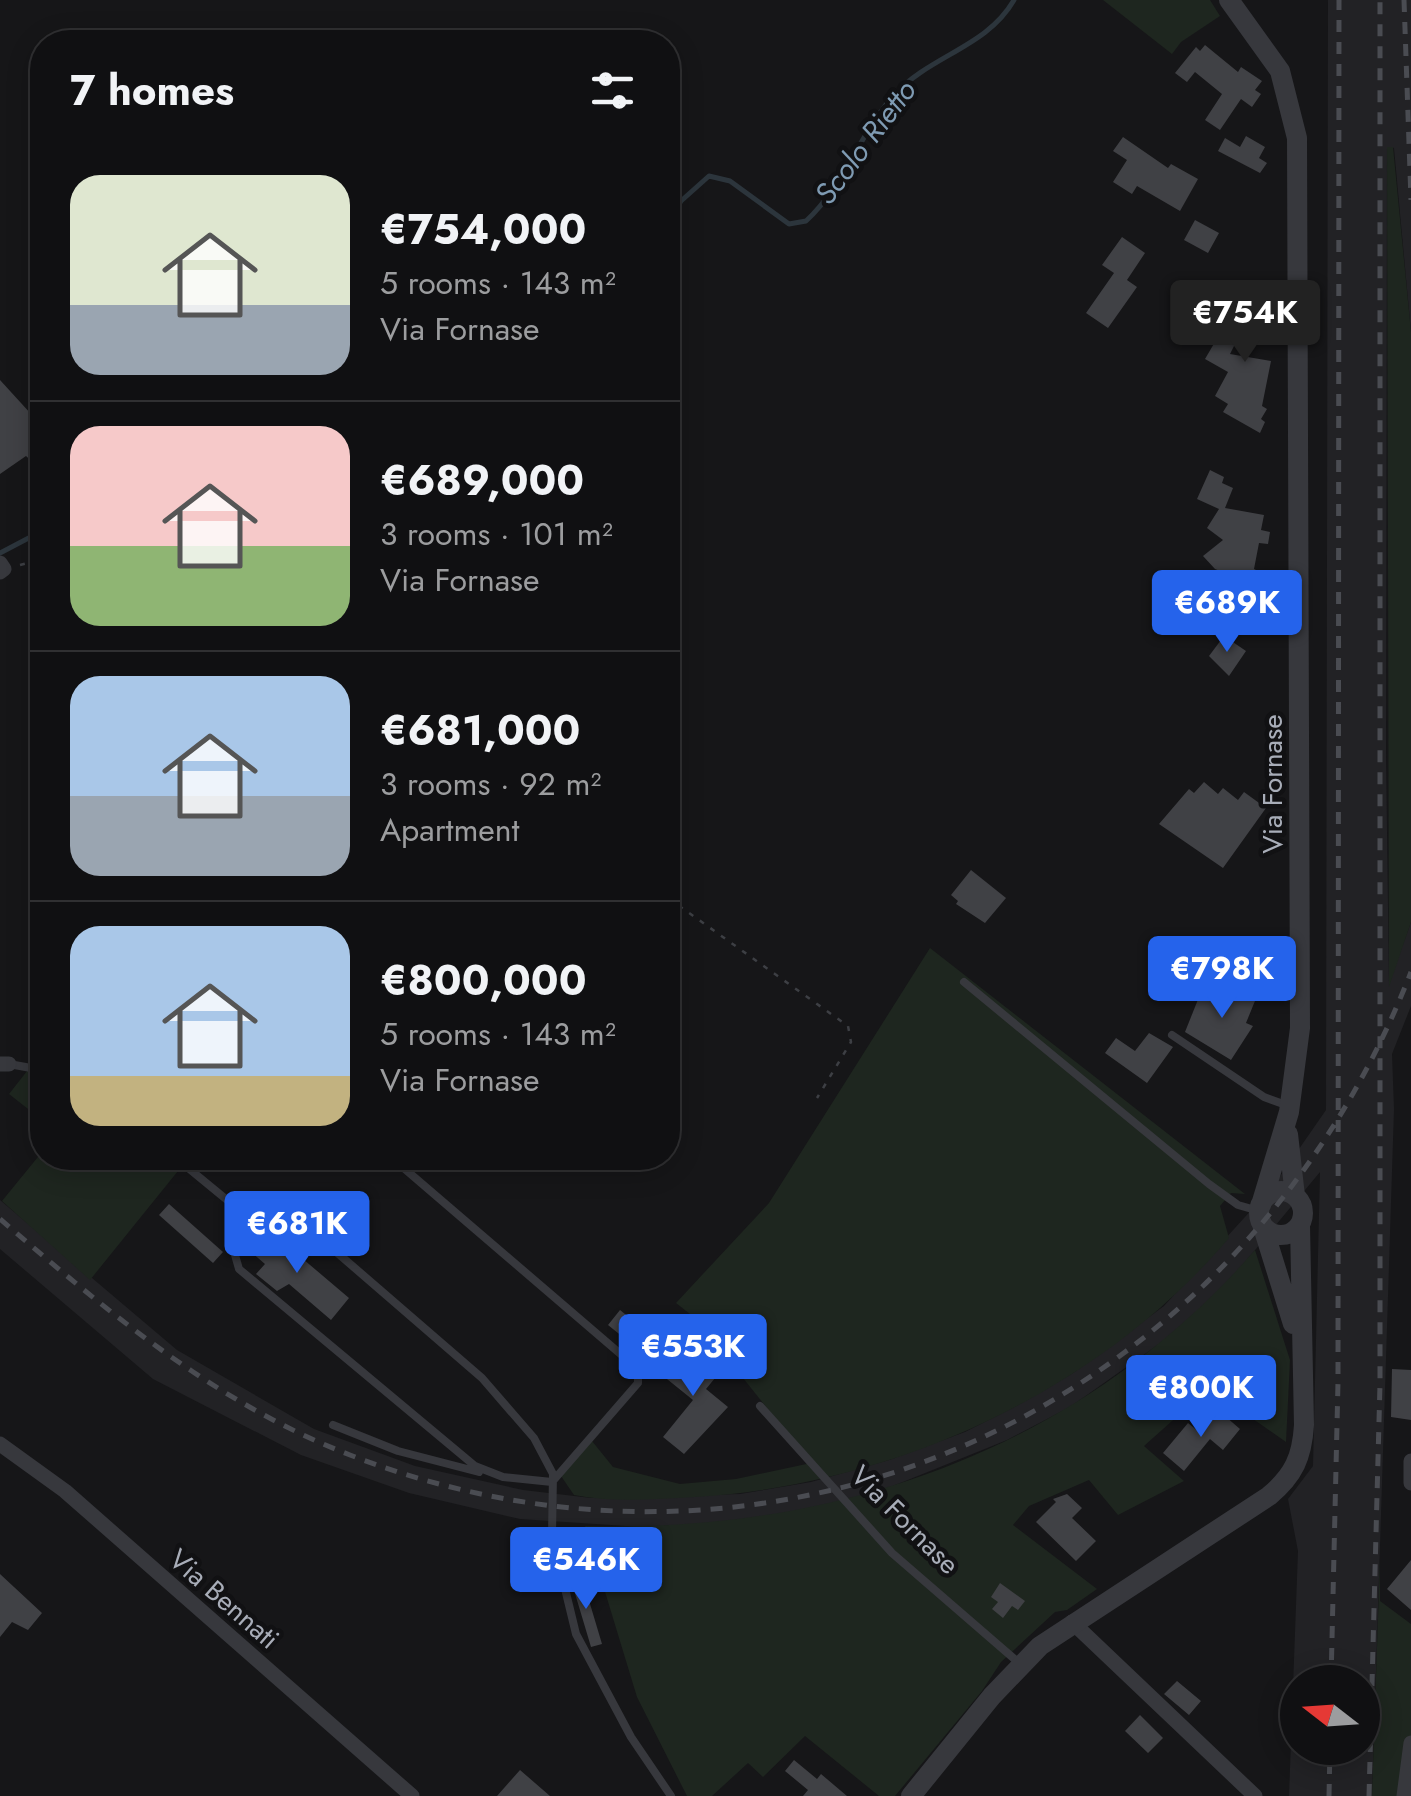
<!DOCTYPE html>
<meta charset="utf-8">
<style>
:root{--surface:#101012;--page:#19191b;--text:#f1f3f6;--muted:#9c9d9f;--line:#303032;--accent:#2563eb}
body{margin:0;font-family:Jost,sans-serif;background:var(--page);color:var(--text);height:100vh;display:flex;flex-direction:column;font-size:38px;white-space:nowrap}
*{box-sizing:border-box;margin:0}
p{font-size:32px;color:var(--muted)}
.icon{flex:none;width:55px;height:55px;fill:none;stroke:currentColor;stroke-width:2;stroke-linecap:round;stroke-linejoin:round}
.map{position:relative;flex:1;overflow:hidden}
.details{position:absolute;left:30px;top:30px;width:650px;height:1140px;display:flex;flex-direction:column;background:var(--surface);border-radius:40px;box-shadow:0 5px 25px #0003,0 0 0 2px var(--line)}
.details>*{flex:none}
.needle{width:65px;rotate:287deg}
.tools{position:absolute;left:1280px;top:1665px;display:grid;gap:20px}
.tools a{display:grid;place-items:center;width:100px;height:100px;border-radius:50%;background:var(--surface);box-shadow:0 5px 25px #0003,0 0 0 2px var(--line);font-size:50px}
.price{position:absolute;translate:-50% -85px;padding:0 22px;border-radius:10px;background:var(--accent);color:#fff;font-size:32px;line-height:65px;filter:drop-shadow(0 2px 5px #0008)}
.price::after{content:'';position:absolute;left:50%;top:60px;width:30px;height:22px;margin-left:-15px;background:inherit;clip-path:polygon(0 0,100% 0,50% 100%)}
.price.active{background:#222;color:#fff}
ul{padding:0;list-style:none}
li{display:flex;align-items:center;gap:30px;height:250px;padding:0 40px}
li+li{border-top:2px solid var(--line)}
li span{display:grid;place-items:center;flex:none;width:280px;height:200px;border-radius:30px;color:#555}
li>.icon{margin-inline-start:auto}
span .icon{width:120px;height:120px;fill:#fffc;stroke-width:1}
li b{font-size:42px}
h2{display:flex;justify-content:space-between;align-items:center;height:120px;padding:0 40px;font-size:42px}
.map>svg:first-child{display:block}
.built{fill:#222225;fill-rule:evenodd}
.green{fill:#1e261f}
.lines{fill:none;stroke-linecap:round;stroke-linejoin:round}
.stream{stroke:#2c353c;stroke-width:5}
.building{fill:#404145}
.path{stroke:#3d3f44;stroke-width:2.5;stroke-dasharray:5 8;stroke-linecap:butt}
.service{stroke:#37383d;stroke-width:8}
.minor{stroke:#37383d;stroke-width:15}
.tertiary{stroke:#37383d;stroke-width:20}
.rail{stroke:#4a4c52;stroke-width:5;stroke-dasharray:12 10;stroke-linecap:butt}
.labels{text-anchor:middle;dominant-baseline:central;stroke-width:9;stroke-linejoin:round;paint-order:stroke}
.street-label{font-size:28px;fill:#a8adb8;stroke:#111113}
.water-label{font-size:30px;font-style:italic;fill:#7f9bb3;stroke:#111113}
</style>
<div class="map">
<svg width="1411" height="1796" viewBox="0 0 1411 1796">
<rect width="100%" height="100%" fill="#161618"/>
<path class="built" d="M 1328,0 L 1411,0 L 1411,332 L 1394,148 L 1387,147 L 1386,756 L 1389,983 L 1411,922 L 1411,1006 L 1392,1054 L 1394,1109 L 1372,1796 L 1289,1796 L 1298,1551 L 1288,1499 L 1313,1466 L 1320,1172 L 1231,1279 L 1176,1332 L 1070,1407 L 1007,1440 L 878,1492 L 794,1514 L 706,1524 L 641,1527 L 520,1519 L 409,1493 L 301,1455 L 153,1379 L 0,1249 L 0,1200 L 177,1350 L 314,1429 L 415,1466 L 523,1490 L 591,1498 L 740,1494 L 811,1482 L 889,1460 L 965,1432 L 1018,1405 L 1073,1373 L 1164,1306 L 1274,1185 L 1326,1110 ZM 1298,1682 L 1362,1682 L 1362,1748 L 1298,1748 Z"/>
<path class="green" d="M 1103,0 L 1210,0 L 1220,16 L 1181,42 L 1172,54 Z
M 1387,147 L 1393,147 L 1411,332 L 1411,922 L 1389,987 Z
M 930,948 L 1245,1194 L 1231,1193 L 1220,1206 L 1229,1238 C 1098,1392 895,1485 695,1497 C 655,1499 613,1503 574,1495 L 561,1476 L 592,1441 L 613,1467 L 680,1484 L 736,1479 L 811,1463 L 695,1318 L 676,1303 L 769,1203 Z
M 42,1052 L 42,1120 L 9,1094 Z
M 42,1152 L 42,1158 L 173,1158 L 182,1166 L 90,1280 L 2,1201 Z
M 1255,1250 L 1290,1360 L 1286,1442 L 1209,1388 L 1144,1446 L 1184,1481 L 1118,1515 L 1089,1480 L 1029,1506 L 1013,1525 L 1097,1589 L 1067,1610 L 1055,1612 L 1001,1662 L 982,1691 L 895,1796 L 879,1796 L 805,1736 L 763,1777 L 748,1763 L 712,1796 L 687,1796 L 637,1697 L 585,1526 C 840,1534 1085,1446 1255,1250 Z
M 1380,1559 L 1380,1601 L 1411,1624 L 1411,1796 L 1372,1796 Z"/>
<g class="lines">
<path class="stream" d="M 668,220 L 681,201 L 709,176 L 730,181 L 789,224 L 806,221 C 844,186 861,131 895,94 C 931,55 987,47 1014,0
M 0,553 L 42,531"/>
</g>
<path class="building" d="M 1205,45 L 1238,72 L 1241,67 L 1262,81 L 1255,90 L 1261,94 L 1252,107 L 1241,99 L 1220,130 L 1205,120 L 1222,94 L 1195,72 L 1187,82 L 1175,73 L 1196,47 L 1200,51 Z
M 1246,136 L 1265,147 L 1259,158 L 1267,163 L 1260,173 L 1218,151 L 1225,138 L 1240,147 Z
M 1123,137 L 1168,168 L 1171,164 L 1198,179 L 1180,211 L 1137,186 L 1132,194 L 1113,182 L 1127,160 L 1113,151 Z
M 1195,220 L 1219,233 L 1208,253 L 1184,240 Z
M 1122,237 L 1145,253 L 1127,280 L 1137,287 L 1108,328 L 1086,313 L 1114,273 L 1102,265 Z
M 1258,291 L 1284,305 L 1272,330 L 1248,318 L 1230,354 L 1271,361 L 1262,406 L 1267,409 L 1261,419 L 1265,422 L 1260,433 L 1223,412 L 1228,404 L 1215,396 L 1228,372 L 1205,359 L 1219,335 L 1223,338 L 1236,309 L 1247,314 Z
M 0,380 L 42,426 L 42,471 L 26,456 L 0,474 Z
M 1210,470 L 1224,477 L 1222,483 L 1233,488 L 1225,508 L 1264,515 L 1261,530 L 1270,532 L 1268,544 L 1259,543 L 1254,569 L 1274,579 L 1267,607 L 1237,592 L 1243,580 L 1215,569 L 1203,556 L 1223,540 L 1207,528 L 1219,509 L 1197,499 Z
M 1224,636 L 1246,651 L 1229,676 L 1209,656 Z
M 1204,782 L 1218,794 L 1223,788 L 1238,800 L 1244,792 L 1266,808 L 1223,868 L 1159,824 L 1189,789 L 1194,793 Z
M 971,870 L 1006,898 L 985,923 L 956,904 L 958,901 L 951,895 Z
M 1225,943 L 1239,956 L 1212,984 L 1198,971 Z
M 1203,987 L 1236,1000 L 1240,990 L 1257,996 L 1246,1023 L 1253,1026 L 1231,1060 L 1185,1032 Z
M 1149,1033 L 1173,1047 L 1147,1083 L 1105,1053 L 1116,1038 L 1135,1051 Z
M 169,1204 L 223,1252 L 213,1263 L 159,1215 Z
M 270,1231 L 349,1298 L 331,1320 L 289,1284 L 277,1291 L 256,1274 L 265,1264 L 251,1252 Z
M 620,1310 L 652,1336 L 639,1350 L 608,1325 Z
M 688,1346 L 720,1372 L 706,1389 L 728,1407 L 684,1454 L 663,1437 L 693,1400 L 662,1375 Z
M 1392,1369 L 1411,1370 L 1411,1420 L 1391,1417 Z
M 1218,1410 L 1240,1429 L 1223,1450 L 1210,1439 L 1184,1471 L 1163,1453 L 1188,1423 L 1199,1432 Z
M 1067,1494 L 1082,1508 L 1072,1518 L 1096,1541 L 1076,1561 L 1036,1522 L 1056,1502 L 1053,1499 Z
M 1411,1560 L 1411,1610 L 1387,1589 Z
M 0,1574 L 42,1613 L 28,1630 L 12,1622 L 0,1637 Z
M 582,1577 L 602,1644 L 591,1647 L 571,1580 Z
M 1000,1583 L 1025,1601 L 1018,1610 L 1012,1606 L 1003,1618 L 992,1609 L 998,1602 L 991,1597 Z
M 1177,1681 L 1201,1701 L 1189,1715 L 1164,1694 Z
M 1140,1715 L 1163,1738 L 1148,1753 L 1125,1731 Z
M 794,1760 L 817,1779 L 821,1774 L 847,1796 L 803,1796 L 808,1790 L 785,1771 Z
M 520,1770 L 550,1796 L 497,1796 Z"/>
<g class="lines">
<path class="path" d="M 20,565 L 42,559
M 668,898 L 848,1026 L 851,1042 L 817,1098"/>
<path class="service" d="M 964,982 L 1209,1184 L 1238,1205 L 1259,1211
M 1172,1035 L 1264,1097 L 1286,1105
M 9,1064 L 42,1070
M 176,1158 L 255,1223 L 275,1199 L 482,1378 L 534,1438 L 553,1474 L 552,1535 L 576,1634 L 631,1737 L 671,1796
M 255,1223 L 235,1255 L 239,1269 L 475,1466 L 503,1477 L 552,1482 L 638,1383 L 638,1369 L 392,1158
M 760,1406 L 892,1553 L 1019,1663
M 333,1425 L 398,1451 L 479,1472"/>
<path class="minor" d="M 0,563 L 4,569 L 0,572
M 0,1064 L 9,1064
M 0,1444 L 65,1491 L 412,1796
M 1411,1461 L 1411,1483
M 1072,1622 L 1255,1796
M 1404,1796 L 1411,1743"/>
<path class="tertiary" d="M 1229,0 L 1280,71 L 1297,138 L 1300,1028 L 1289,1112 L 1261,1205
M 1288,1134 L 1295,1196
M1259 1213a22 22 0 1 1 44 0a22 22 0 1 1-44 0Z
M 1262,1224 L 1293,1324
M 911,1796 L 992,1696 L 1040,1646 L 1269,1496 C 1294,1475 1302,1457 1304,1425 L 1300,1225"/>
<path class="rail" d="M 1404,0 L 1411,200
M 0,1219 C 108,1312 215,1403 350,1455 C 787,1624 1244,1401 1411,972
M 1331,1682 L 1338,1382 L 1339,0
M 1329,1796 L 1330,1748
M 1369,1796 L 1380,1384 L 1380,0"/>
</g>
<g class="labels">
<g class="street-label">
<text transform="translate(1272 784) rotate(-90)">Via Fornase</text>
<text transform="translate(905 1520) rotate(45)">Via Fornase</text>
<text transform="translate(224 1599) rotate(41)">Via Bennati</text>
</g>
<g class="water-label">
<text transform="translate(865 142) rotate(-53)">Scolo Rietto</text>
</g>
</g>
</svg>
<div class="tools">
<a><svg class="needle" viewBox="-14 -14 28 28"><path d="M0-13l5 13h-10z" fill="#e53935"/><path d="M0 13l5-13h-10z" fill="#9c9d9f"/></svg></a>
</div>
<b class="price active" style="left:1245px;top:365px">€754K</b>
<b class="price" style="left:1227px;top:655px">€689K</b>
<b class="price" style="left:1222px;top:1021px">€798K</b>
<b class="price" style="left:297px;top:1276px">€681K</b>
<b class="price" style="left:693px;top:1399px">€553K</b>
<b class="price" style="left:1201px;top:1440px">€800K</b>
<b class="price" style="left:586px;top:1612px">€546K</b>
<section class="details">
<h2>7 homes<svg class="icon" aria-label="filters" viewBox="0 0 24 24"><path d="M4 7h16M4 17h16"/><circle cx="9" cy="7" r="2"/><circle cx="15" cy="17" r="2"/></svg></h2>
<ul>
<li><span style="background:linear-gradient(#dfe7d0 65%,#9aa5b1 0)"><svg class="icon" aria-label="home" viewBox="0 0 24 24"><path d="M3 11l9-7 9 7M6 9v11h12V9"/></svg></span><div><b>€754,000</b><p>5 rooms · 143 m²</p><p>Via Fornase</p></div></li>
<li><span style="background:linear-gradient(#f6c9c9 60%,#8fb573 0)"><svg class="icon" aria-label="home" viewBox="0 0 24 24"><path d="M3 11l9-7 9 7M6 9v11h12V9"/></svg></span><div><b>€689,000</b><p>3 rooms · 101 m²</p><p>Via Fornase</p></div></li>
<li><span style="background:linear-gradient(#a9c7e8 60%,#9aa5b1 0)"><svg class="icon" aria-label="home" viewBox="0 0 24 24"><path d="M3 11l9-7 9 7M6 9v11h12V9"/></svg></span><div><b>€681,000</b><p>3 rooms · 92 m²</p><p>Apartment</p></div></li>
<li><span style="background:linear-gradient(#a9c7e8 75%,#c2b280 0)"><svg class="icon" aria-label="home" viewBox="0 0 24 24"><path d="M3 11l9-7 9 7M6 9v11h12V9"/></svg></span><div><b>€800,000</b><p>5 rooms · 143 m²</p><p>Via Fornase</p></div></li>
</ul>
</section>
</div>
